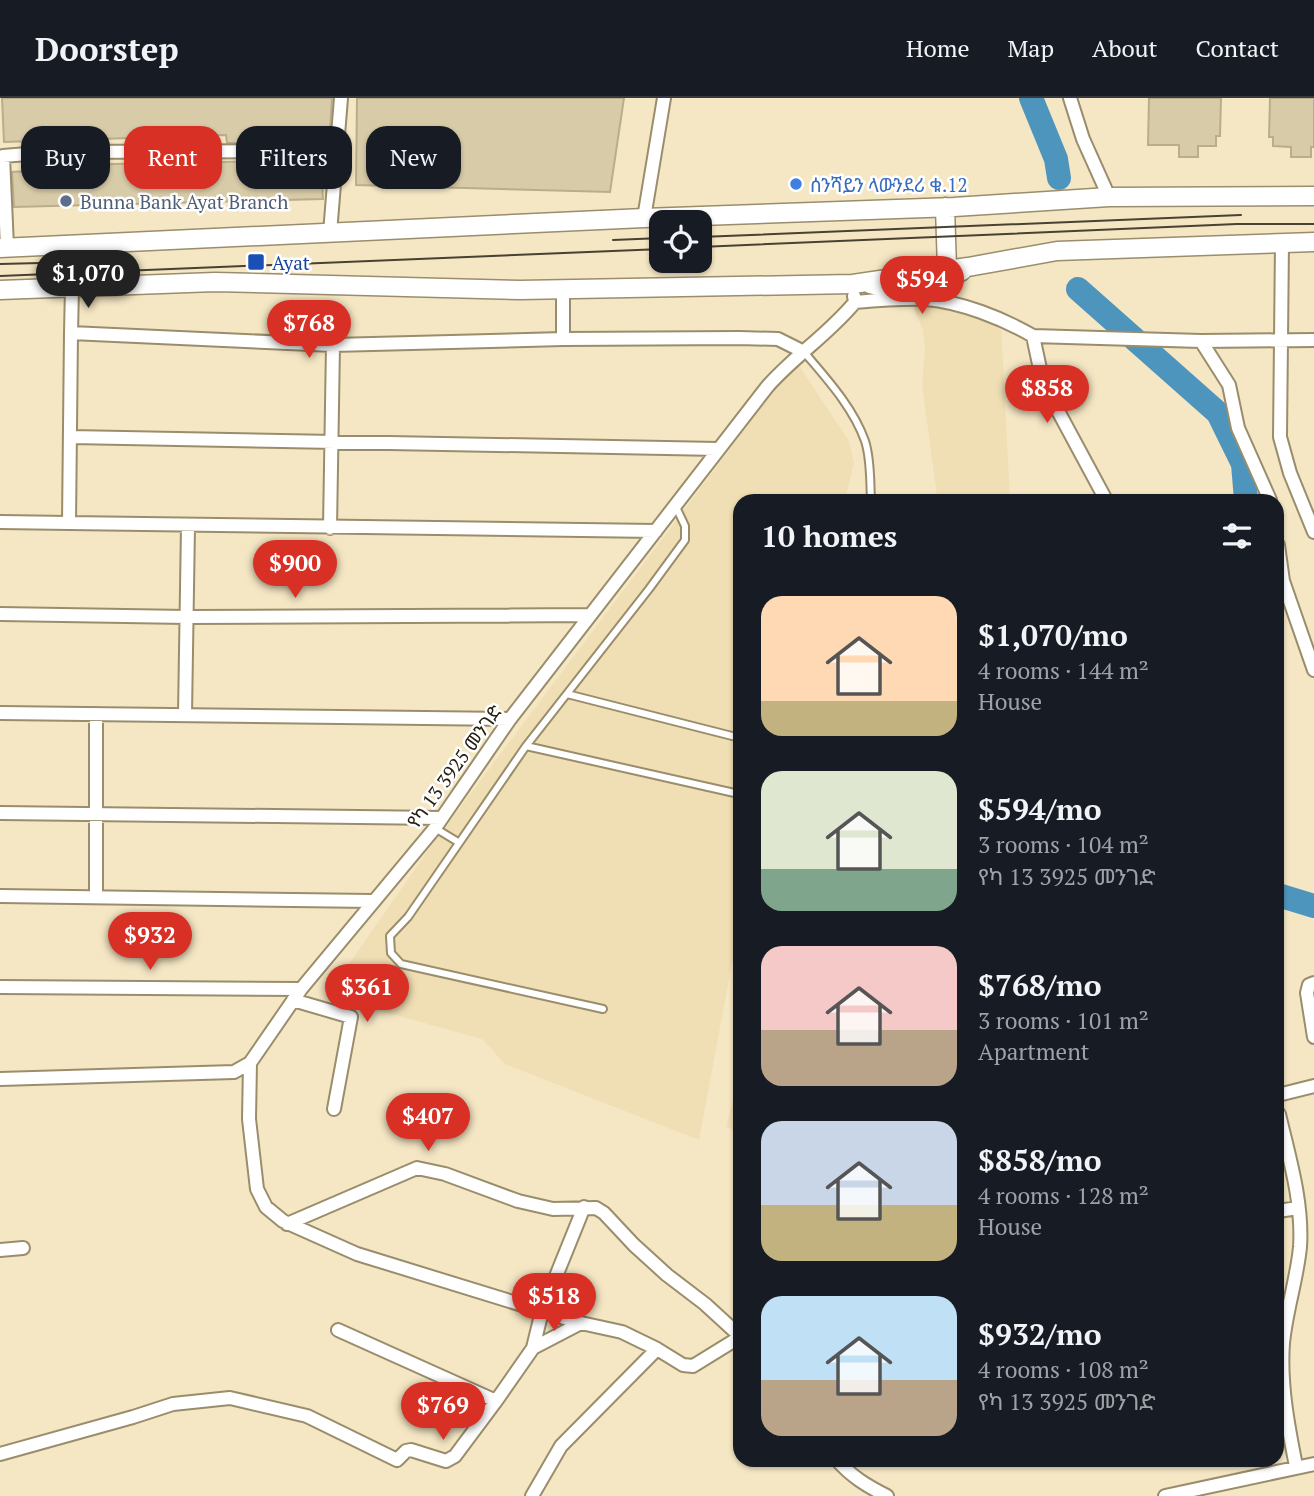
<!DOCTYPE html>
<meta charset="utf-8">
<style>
:root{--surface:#171b24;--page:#242831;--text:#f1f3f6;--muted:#9ea1a6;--line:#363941;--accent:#d93025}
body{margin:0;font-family:"PT Serif","Noto Sans Ethiopic",serif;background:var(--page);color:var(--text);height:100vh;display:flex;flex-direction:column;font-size:26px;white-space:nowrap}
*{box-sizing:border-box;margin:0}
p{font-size:23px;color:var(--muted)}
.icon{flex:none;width:38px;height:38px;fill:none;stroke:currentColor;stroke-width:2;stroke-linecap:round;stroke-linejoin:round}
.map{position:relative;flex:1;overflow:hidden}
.side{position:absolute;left:733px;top:396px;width:551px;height:973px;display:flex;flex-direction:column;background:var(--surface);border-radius:21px;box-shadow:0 2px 5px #0004}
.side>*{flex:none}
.banner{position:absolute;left:21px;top:28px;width:607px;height:63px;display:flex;gap:14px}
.tools{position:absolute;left:649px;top:112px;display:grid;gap:14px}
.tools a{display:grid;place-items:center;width:63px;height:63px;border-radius:14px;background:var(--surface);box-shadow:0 2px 5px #0004;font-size:35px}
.price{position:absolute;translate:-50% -60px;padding:0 16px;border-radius:24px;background:var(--accent);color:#fff;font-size:23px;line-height:46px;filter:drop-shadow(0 2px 4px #0008)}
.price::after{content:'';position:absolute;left:50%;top:42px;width:21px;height:16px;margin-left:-10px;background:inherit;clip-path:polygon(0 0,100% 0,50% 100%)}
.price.active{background:#222;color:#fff}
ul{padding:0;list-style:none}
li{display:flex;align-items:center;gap:21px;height:175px;padding:0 28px}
li span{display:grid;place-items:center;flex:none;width:196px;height:140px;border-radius:21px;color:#555}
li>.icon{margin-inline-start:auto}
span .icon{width:84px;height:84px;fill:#fffc;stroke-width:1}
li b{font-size:30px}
h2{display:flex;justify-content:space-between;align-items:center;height:84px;padding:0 28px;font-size:30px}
.pill{padding:0 24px;border-radius:21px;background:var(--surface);box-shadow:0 2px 5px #0004;font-size:24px;line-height:63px}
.pill.active{background:var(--accent);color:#fff}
header{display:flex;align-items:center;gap:42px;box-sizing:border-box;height:98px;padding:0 35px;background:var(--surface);border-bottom:2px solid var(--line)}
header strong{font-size:33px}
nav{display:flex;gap:38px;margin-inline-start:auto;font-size:24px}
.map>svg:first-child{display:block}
.built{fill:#f0dfb4}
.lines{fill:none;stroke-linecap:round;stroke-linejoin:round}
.river{stroke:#4e95bd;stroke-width:24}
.building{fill:#d8cba8;stroke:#baad8b;stroke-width:2}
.lane-casing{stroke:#9a8d6c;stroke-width:10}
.street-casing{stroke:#9a8d6c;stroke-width:16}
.primary-casing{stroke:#9a8d6c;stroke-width:21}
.lane{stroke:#fff;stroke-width:6}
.street{stroke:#fff;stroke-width:12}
.primary{stroke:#fff;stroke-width:18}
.tram{stroke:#494131;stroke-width:2}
.shop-dot{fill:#3f7fe0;stroke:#fff;stroke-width:2.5}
.service-dot{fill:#5c6f8a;stroke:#fff;stroke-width:2.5}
.transit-dot{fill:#1a4fb4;stroke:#fff;stroke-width:2.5}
.labels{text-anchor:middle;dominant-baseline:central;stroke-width:5;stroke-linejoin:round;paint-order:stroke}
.shop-label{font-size:19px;fill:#366cbe;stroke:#fff;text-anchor:start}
.service-label{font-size:19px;fill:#4e5e75;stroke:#fff;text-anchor:start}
.transit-label{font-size:19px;fill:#164399;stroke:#fff;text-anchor:start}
.street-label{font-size:19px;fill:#262013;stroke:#fff}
</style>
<header>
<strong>Doorstep</strong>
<nav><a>Home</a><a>Map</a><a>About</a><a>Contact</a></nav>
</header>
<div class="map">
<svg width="1314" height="1398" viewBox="0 0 1314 1398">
<rect width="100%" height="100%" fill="#f5e7c4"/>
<path class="built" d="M 913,208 L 956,210 L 961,215 L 1001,227 L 1010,402 L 907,402 L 937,398 L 922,287 L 925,251 L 923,232 Z
M 796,263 L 849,343 L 854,365 L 845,402 L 740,402 L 740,822 L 699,1042 L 505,966 L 482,941 L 327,898 L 428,752 Z
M 740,974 L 740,1034 L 726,1029 Z"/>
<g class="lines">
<path class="river" d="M 1031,0 L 1056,61 L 1059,80
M 1078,191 L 1218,315 L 1243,366 L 1246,402
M 1278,797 L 1314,808"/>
</g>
<path class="building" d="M 2,0 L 332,0 L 330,33 L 263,35 L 263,45 L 227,45 L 226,37 L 4,44 Z
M 357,0 L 624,0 L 610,94 L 356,87 Z
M 1149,0 L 1221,0 L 1220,38 L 1216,38 L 1216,48 L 1198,48 L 1198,59 L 1179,59 L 1179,47 L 1148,47 Z
M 1270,0 L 1314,0 L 1314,49 L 1311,49 L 1311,59 L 1291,59 L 1291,49 L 1273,48 L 1273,39 L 1269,39 Z
M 321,62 L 323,101 L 14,109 L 12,74 L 60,71 L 60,67 Z"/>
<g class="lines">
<g class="lane-casing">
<path id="lane" d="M 804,254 C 826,280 853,309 865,343 C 871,361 870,384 871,402
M 567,596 L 740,640
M 526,648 L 739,696
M 435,730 L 458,744
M 603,911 L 401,866 L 391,855 L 390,838 L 408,819 L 526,648 L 649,491 L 685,442 L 685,428 L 676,409"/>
</g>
<g class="street-casing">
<path id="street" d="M 1070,0 L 1083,41 L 1109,99
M 644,120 L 664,0
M 330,135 L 341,0
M 1282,144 L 1280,339 L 1290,375 L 1314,434
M 7,149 L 3,58 L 52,54 L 338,53
M 854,198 L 855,204 C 878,202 902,200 926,201 C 961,204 1002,220 1033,238 L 1201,243 L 1314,242
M 71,235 L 72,189
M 1033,238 L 1043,285 L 1106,402
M 563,241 L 563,191
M 1201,243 L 1229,287 L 1238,330 L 1270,402
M 71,339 L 718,351
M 0,424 L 69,425 L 71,235 L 333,247 L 563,241 L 740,240 L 778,241 L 804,254
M 69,425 L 656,433
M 330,430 L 333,247
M 1278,447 L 1283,483 L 1314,572
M 0,516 L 187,519 L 590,517
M 0,615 L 510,621
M 185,616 L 188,428
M 0,715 L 442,720
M 0,798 L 372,803
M 96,798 L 96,616
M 1314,885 L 1309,887 L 1307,895 L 1314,939
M 0,889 L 301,891
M 293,902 L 351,919 L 334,1011
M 250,965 L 249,1021 L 257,1091 L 266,1109 L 283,1123 L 357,1156 L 581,1225 L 533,1250 L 496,1303 L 338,1232
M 0,981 L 234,974 L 250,965 L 301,891 L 435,730 L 510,621 L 767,289 C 794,258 829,236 855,204
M 1278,997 L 1314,988
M 1279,1016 C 1289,1059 1303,1104 1300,1149 C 1297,1181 1286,1213 1283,1245 C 1280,1286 1288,1328 1296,1368
M 1278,1113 L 1298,1110
M 287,1126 L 417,1070 L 445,1076 L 518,1103 L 553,1111 L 596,1110 L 604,1115 L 634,1147 L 667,1177 L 705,1206 L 740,1238
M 0,1152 L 23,1150
M 533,1250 L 542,1213 L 584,1109
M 657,1251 L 683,1267 L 693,1268 L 740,1239
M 0,1356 L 133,1319 L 173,1306 L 230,1300 L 307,1318 L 397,1362 L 406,1353 L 411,1352 L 446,1363 L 455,1358 L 496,1303
M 837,1362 C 852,1379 867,1388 887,1398
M 532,1398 L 561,1348 L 657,1251 L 622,1234 L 581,1225
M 1165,1398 L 1314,1366"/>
</g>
<g class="primary-casing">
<path id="primary" d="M 945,109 L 947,171
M 0,150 L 644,120 L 954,109 L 1109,99 L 1314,98
M 870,186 C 911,197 925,194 962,173
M 0,192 L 215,184 L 520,192 L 853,186 L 968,169 L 1057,153 L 1314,144"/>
</g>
<use href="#lane" class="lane"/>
<use href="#street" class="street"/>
<use href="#primary" class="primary"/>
<path class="tram" d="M 700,139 L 1241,117
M 613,142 L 662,140
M 700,149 L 1237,126 L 1314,126
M 0,166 L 81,164
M 0,178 L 662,151"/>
</g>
<circle class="shop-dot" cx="796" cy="86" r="7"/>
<circle class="service-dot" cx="66" cy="103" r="7"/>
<rect class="transit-dot" x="247" y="155" width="18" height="18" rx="3.5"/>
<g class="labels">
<g class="shop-label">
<text x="810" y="86">ሰንሻይን ላውንደሪ ቁ.12</text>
</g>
<g class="service-label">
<text x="80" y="103">Bunna Bank Ayat Branch</text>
</g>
<g class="transit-label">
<text x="272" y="164">Ayat</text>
</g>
<g class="street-label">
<text transform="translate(454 668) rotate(-54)">የካ 13 3925 መንገድ</text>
</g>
</g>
</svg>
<div class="tools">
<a><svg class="icon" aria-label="locate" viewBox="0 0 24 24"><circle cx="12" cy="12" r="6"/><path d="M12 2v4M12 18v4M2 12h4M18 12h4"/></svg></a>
</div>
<b class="price active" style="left:88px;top:212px">$1,070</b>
<b class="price" style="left:922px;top:218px">$594</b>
<b class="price" style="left:309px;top:262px">$768</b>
<b class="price" style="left:1047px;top:327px">$858</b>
<b class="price" style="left:295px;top:502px">$900</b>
<b class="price" style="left:150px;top:874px">$932</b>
<b class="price" style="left:367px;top:926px">$361</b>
<b class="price" style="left:428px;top:1055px">$407</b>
<b class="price" style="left:554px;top:1235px">$518</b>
<b class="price" style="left:443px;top:1344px">$769</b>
<div class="banner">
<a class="pill">Buy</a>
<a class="pill active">Rent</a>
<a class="pill">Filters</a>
<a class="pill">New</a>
</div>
<section class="side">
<h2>10 homes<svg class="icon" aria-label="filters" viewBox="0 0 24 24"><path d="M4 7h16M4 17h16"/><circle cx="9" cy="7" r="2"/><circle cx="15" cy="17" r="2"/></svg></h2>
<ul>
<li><span style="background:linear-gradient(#ffd9b3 75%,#c2b280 0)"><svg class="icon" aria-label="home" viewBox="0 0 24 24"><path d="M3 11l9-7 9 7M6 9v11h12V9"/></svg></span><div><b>$1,070/mo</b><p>4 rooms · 144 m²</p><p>House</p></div></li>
<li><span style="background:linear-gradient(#dfe7d0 70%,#7fa58c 0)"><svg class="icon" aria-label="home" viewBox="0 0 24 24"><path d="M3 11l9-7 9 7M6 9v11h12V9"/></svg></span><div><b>$594/mo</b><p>3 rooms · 104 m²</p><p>የካ 13 3925 መንገድ</p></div></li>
<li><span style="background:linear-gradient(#f6c9c9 60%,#b9a48a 0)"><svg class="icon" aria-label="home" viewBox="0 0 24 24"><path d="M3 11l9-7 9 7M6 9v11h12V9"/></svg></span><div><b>$768/mo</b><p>3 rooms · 101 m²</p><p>Apartment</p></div></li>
<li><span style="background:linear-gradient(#c9d6e8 60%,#c2b280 0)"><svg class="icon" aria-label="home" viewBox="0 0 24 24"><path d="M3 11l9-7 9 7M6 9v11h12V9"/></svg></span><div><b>$858/mo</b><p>4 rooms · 128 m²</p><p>House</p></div></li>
<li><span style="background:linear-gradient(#bfe0f5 60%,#b9a48a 0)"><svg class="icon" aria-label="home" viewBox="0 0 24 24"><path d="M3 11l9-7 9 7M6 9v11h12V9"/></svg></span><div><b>$932/mo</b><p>4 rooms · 108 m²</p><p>የካ 13 3925 መንገድ</p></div></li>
</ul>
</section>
</div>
